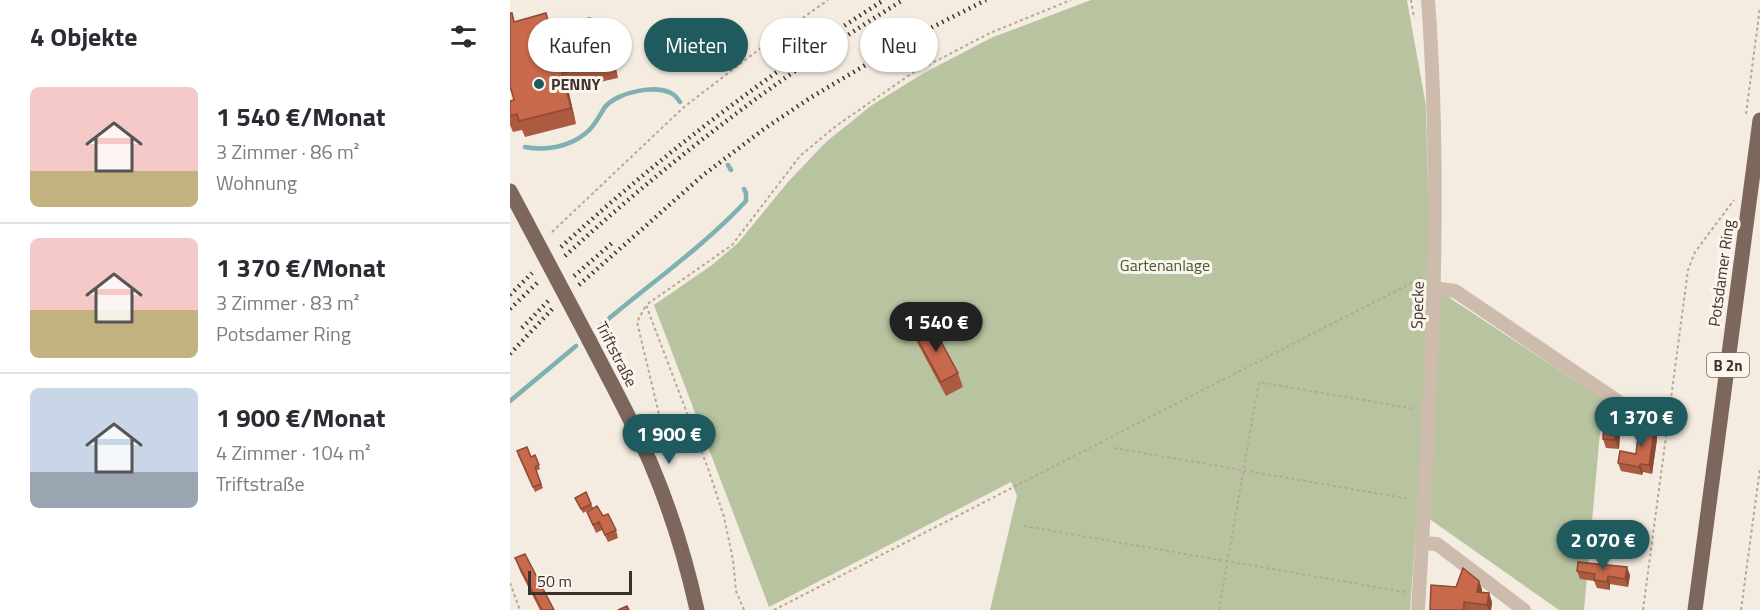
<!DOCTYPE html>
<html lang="de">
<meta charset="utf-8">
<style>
:root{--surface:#fff;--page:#f7f7f7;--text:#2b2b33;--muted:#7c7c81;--line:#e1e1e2;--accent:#1f5a5e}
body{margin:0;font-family:"Titillium Web",sans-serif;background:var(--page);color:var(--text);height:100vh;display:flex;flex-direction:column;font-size:22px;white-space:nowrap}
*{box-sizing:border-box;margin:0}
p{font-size:20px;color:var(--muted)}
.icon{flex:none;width:33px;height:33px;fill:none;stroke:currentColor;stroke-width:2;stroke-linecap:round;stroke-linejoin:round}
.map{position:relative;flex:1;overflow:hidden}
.drawer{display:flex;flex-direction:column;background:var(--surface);width:510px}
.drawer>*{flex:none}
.banner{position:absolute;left:18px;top:18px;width:570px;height:54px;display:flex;gap:12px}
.scale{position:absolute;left:18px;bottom:15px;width:104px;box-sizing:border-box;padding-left:6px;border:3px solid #3b302b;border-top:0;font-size:16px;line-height:21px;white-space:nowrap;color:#3b302b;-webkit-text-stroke:4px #fbf5ee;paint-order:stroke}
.price{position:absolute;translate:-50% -51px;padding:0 14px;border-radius:21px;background:var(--accent);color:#fff;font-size:20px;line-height:39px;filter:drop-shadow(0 2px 3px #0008)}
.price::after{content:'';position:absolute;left:50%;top:36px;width:18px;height:14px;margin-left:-9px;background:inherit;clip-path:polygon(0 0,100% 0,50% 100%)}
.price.active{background:#222;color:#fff}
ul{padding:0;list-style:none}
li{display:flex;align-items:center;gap:18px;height:150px;padding:0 30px}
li+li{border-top:2px solid var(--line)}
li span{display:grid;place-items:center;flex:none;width:168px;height:120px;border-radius:9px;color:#555}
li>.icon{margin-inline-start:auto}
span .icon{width:72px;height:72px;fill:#fffc;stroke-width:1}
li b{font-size:26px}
h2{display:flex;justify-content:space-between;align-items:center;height:72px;padding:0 30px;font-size:26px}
.chip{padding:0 21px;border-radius:27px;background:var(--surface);box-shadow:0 2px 4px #0004;font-size:21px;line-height:54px}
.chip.active{background:var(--accent);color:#fff}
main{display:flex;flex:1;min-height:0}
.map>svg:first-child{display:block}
.green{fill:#b8c4a0}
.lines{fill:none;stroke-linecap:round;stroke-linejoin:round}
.stream{stroke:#7fb0b2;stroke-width:4.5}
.path{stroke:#b9a596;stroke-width:2;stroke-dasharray:3 3;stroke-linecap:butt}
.minor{stroke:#cdbbac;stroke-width:14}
.major{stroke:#7d675c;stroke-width:15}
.rail{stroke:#3b302b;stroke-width:4.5;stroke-dasharray:1.5 4.5;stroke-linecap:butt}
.major-bridge{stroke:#7d675c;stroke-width:15}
.wall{fill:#ac5a40}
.shaded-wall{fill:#8c4a34}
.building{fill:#c8694b;stroke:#8c4a34;stroke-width:1.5}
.poi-dot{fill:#1f5a5e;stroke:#fbf5ee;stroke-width:2}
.labels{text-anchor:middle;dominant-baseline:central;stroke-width:6;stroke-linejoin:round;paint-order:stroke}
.shield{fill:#fbf5ee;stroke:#756b66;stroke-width:1.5}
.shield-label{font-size:15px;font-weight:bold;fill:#3b302b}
.poi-label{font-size:16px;font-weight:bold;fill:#3b302b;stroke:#fbf5ee;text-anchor:start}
.park-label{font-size:16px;fill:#4a5a2e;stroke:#fbf5ee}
.street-label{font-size:16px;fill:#3b302b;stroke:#fbf5ee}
</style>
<main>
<section class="drawer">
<h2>4 Objekte<svg class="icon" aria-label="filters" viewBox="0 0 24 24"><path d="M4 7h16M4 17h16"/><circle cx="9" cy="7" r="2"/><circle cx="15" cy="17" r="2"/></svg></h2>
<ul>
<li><span style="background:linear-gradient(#f6c9c9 70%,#c2b280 0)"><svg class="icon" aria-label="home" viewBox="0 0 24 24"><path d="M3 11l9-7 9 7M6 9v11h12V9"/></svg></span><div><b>1 540 €/Monat</b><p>3 Zimmer · 86 m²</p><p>Wohnung</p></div></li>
<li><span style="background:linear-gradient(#f6c9c9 60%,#c2b280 0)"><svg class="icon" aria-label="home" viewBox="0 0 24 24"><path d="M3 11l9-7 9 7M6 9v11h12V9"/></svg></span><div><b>1 370 €/Monat</b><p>3 Zimmer · 83 m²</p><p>Potsdamer Ring</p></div></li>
<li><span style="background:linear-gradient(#c9d6e8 70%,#9aa5b1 0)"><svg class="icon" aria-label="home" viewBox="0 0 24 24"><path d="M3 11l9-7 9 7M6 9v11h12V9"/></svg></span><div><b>1 900 €/Monat</b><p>4 Zimmer · 104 m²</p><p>Triftstraße</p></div></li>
</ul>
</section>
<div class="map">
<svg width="1250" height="610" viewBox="0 0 1250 610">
<rect width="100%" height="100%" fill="#f4ebe1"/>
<path class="green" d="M 581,0 L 897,0 L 916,106 L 920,285 L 1093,399 L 1074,610 L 1049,610 L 918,518 L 906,528 L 900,610 L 480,610 L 507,496 L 501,482 L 259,607 L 144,305 L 202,265 L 228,243 L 278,182 L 316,142 L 362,105 L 414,73 L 481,38 Z"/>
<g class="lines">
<path class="stream" d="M 15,147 C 36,151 59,147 76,133 C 85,126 89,116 95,107 C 107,92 149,83 164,95 C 167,97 168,100 170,102
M 218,165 L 221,170
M 89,327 C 138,285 192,248 236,201 L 236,193 L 234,189
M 0,401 L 66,346"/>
<path class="path" d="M 901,0 L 904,18
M 1236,114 L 1250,7
M 42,232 L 174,107 L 256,44 L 318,0
M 135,307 L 127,322 L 158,452 L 153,455
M 604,448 L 900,499
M 514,526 L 895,592
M 0,583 L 10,610
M 234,610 L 226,591 L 223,560 L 214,517 L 199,471 L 136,305 L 222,245 L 290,156 L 326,126 L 401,74 L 480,33 L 561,0
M 264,610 L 911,278
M 709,610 L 749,382 L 905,409
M 1133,610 L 1178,270 L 1185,252 L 1224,200
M 1231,610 L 1250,468"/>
<path class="minor" d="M 924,288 L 945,291 L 1137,421
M 912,543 L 927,544 L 1014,610
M 908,610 C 920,407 933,203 918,0"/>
<path class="major" d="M 0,191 L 17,223
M 79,340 C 100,381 123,422 141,464 C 161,511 176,560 187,610
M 1185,610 L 1250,120"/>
<path class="rail" d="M 51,247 C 151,155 259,73 374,0
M 55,256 C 159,160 273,74 393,0
M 64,276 L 102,243
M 69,285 L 192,176 L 254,129 L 300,98 L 399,39 L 476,0
M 0,295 L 22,273
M 0,309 L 27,283
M 12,328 L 41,298
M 0,354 L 45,306"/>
<path class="major-bridge" d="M 17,223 L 79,340"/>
</g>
<path class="wall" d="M 80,18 L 89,47 L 104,61 L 108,78 L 58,89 L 66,124 L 15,137 L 12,130 L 3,132 L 0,125 L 0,101 L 4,100 L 5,22 L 41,27 Z
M 403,331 L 448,373 L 453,387 L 436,396 L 408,344 Z
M 1107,410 L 1111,419 L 1109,449 L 1096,448 L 1093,439 Z
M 1147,423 L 1147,439 L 1142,474 L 1133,472 L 1132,475 L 1111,471 L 1108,463 L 1126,454 L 1133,437 Z
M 8,455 L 21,457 L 25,455 L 30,469 L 26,471 L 33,488 L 25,492 Z
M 76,492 L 83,508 L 73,513 L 65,498 Z
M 77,512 L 93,516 L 106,530 L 108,538 L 98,542 L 92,530 L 86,533 Z
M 5,558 L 44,610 L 30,610 L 10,571 Z
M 1067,571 L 1120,575 L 1118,587 L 1100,584 L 1100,590 L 1087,588 L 1084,581 L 1070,579 Z
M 972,589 L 972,592 L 982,602 L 981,610 L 920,610 Z"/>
<path class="shaded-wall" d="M 80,18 L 86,34 L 94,64 L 88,47 Z
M 98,45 L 104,61 L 108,78 L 102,62 Z
M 52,73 L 58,89 L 66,124 L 61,108 Z
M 1107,410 L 1111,419 L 1109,449 L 1105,440 Z
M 1144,415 L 1147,423 L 1147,439 L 1142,474 L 1139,465 Z
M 1130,464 L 1133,472 L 1132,475 L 1129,467 Z
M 1117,567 L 1120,575 L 1118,587 L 1115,579 Z
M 1098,576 L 1100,584 L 1100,590 L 1097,582 Z
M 969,581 L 972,589 L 971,600 L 967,592 Z
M 979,593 L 982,602 L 981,610 L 979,610 L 977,605 Z"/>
<path class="building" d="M 0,13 L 2,13 L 4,22 L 36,13 L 40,28 L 80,18 L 88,47 L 98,45 L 102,62 L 52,73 L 61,108 L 9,121 L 7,114 L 0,116 L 0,101 L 4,100 L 0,86 Z
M 417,324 L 419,329 L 423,327 L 448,373 L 431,382 L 403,331 Z
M 1095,409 L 1107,410 L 1105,440 L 1093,439 Z
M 1142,415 L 1144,415 L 1144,431 L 1139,465 L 1130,464 L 1129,467 L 1108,463 L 1110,451 L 1126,454 L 1128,436 L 1133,437 L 1136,421 Z
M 17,447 L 21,457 L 25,455 L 29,465 L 25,467 L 31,484 L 23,487 L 7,451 Z
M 76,492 L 81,504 L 71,509 L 65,498 Z
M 87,506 L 93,516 L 98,514 L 106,530 L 95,535 L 89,522 L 83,525 L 77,512 Z
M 15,554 L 44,610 L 32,610 L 5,558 Z
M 1068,562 L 1117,567 L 1115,579 L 1098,576 L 1097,582 L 1084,580 L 1085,574 L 1067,571 Z
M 953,568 L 969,581 L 967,592 L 979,593 L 977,605 L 954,602 L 954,610 L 920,610 L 921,585 L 946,587 Z
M 117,606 L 119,610 L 108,610 Z"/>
<circle class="poi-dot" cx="29" cy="84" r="6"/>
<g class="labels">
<rect class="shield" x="1197" y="353" width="42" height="24" rx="4.5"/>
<g class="shield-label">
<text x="1218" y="365">B 2n</text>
</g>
<g class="poi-label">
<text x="41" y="84">PENNY</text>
</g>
<g class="park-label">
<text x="655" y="265">Gartenanlage</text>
</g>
<g class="street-label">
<text transform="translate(1211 273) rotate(-82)">Potsdamer Ring</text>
<text transform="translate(907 305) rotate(-88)">Specke</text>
<text transform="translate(107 354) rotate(63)">Triftstraße</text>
</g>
</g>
</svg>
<div class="scale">50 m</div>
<b class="price active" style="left:426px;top:353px">1 540 €</b>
<b class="price" style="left:1131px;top:448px">1 370 €</b>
<b class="price" style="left:159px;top:465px">1 900 €</b>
<b class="price" style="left:1093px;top:571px">2 070 €</b>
<div class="banner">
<a class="chip">Kaufen</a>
<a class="chip active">Mieten</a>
<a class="chip">Filter</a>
<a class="chip">Neu</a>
</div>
</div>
</main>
